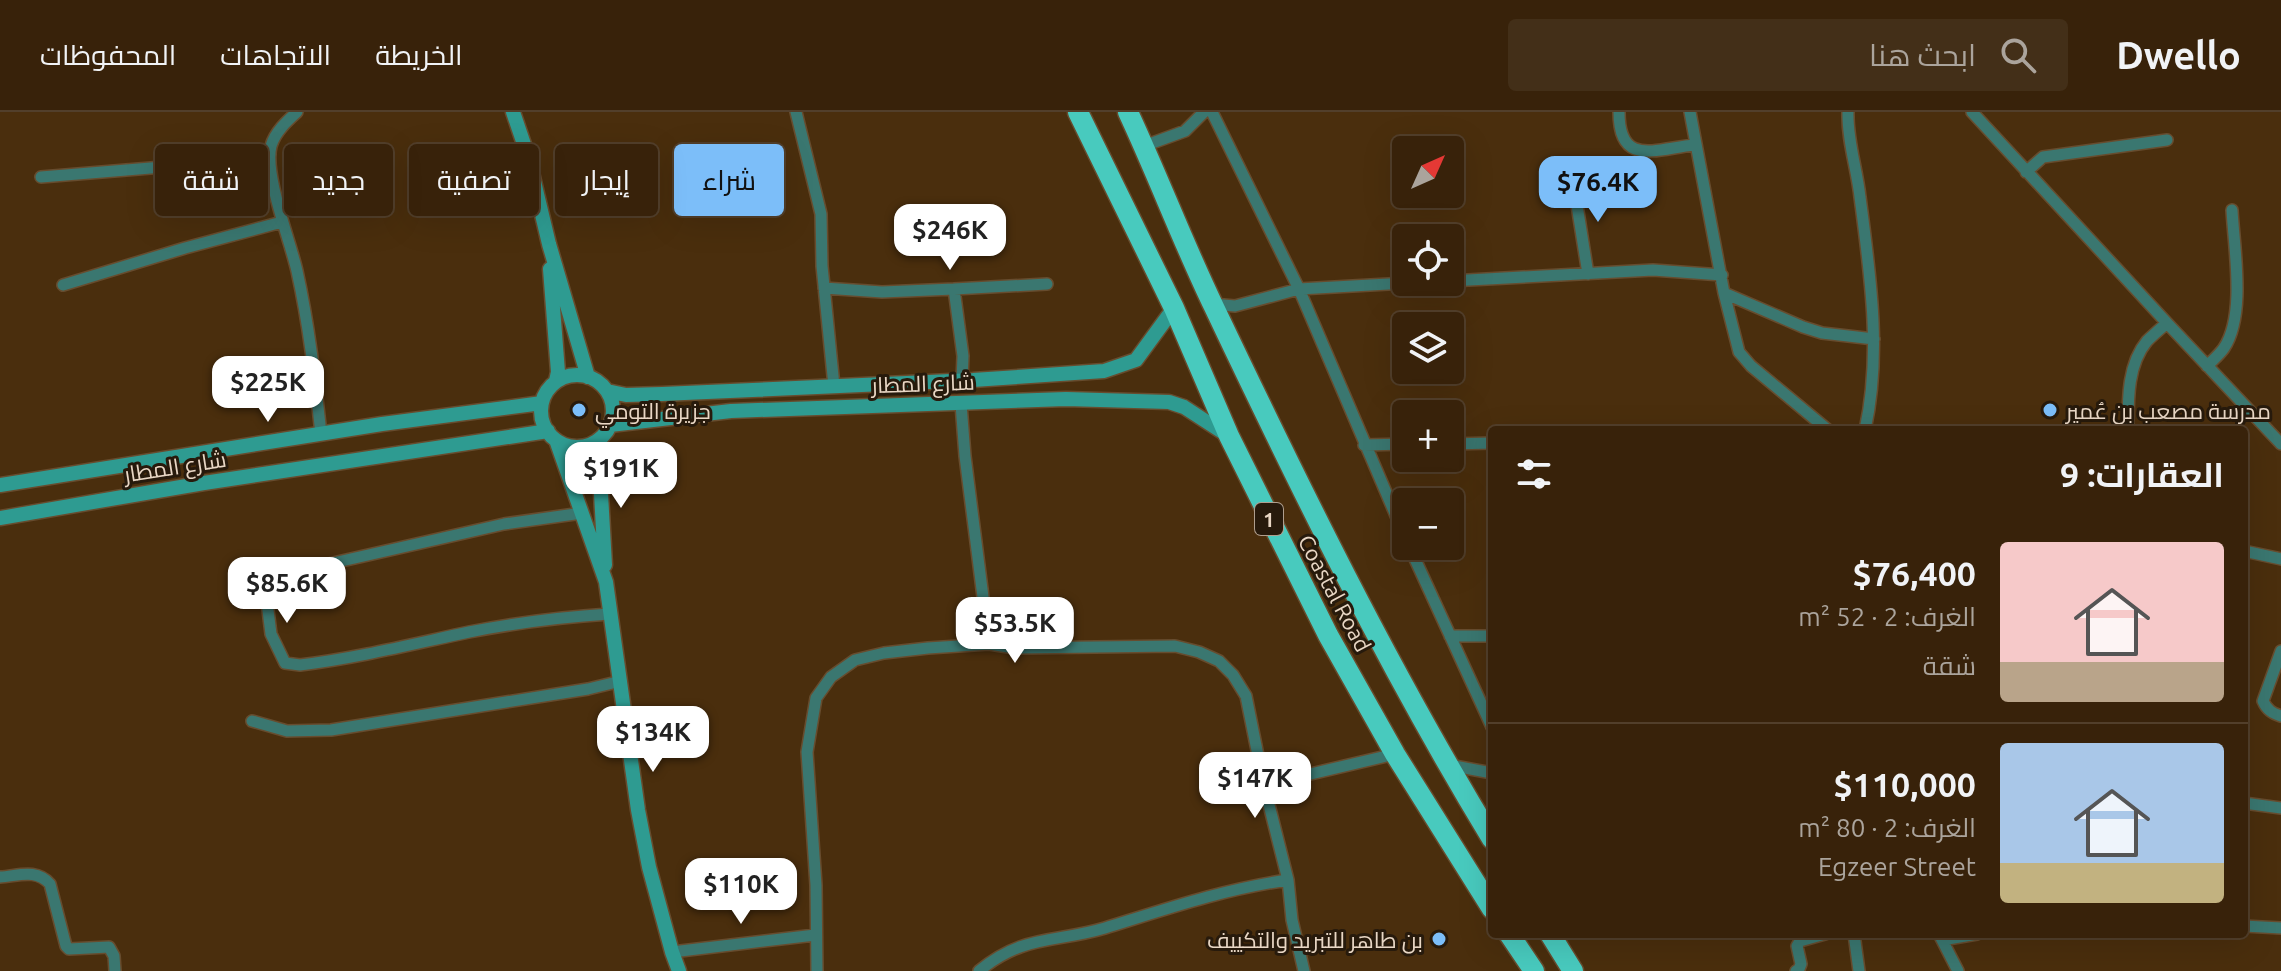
<!DOCTYPE html>
<html lang="ar">
<meta charset="utf-8">
<style>
:root{--surface:#38220a;--page:#432f18;--text:#f1f3f6;--muted:#aba49c;--line:#523f2b;--accent:#7cbef9}
body{margin:0;font-family:Ubuntu,Cairo,sans-serif;background:var(--page);color:var(--text);direction:rtl;height:100vh;display:flex;flex-direction:column;font-size:30px;white-space:nowrap}
*{box-sizing:border-box;margin:0}
p{font-size:26px;color:var(--muted)}
.icon{flex:none;width:44px;height:44px;fill:none;stroke:currentColor;stroke-width:2;stroke-linecap:round;stroke-linejoin:round}
.map{position:relative;flex:1;overflow:hidden;direction:ltr}
.side{position:absolute;left:1488px;top:314px;width:760px;height:512px;display:flex;flex-direction:column;background:var(--surface);border-radius:8px;box-shadow:0 8px 32px #0002,0 0 0 2px var(--line);direction:rtl}
.side>*{flex:none}
.hud{position:absolute;left:24px;top:32px;width:760px;height:72px;direction:rtl;display:flex;gap:16px}
.needle{width:52px;rotate:45deg}
.controls{position:absolute;left:1392px;top:24px;display:grid;gap:16px}
.controls a{display:grid;place-items:center;width:72px;height:72px;border-radius:8px;background:var(--surface);box-shadow:0 8px 32px #0002,0 0 0 2px var(--line);font-size:40px}
.price{position:absolute;translate:-50% -68px;padding:0 18px;border-radius:16px;background:#fff;color:#222;font-size:26px;line-height:52px;filter:drop-shadow(0 2px 4px #0008)}
.price::after{content:'';position:absolute;left:50%;top:48px;width:24px;height:18px;margin-left:-12px;background:inherit;clip-path:polygon(0 0,100% 0,50% 100%)}
.price.selected{background:var(--accent);color:#111}
ul{padding:0;list-style:none}
li{display:flex;align-items:center;gap:24px;height:200px;padding:0 24px}
li+li{border-top:2px solid var(--line)}
li span{display:grid;place-items:center;flex:none;width:224px;height:160px;border-radius:8px;color:#555}
li>.icon{margin-inline-start:auto}
span .icon{width:96px;height:96px;fill:#fffc;stroke-width:1}
li b{font-size:34px}
h2{display:flex;justify-content:space-between;align-items:center;height:96px;padding:0 24px;font-size:34px}
.chip{padding:0 28px;border-radius:8px;background:var(--surface);box-shadow:0 8px 32px #0002,0 0 0 2px var(--line);font-size:28px;line-height:72px}
.chip.selected{background:var(--accent);color:#111}
header{display:flex;align-items:center;gap:48px;box-sizing:border-box;height:112px;padding:0 40px;background:var(--surface);border-bottom:2px solid var(--line)}
header strong{font-size:38px}
nav{display:flex;gap:44px;margin-inline-start:auto;font-size:28px}
.search{width:560px;height:72px;background:var(--page);display:flex;align-items:center;gap:20px;box-sizing:border-box;padding:0 28px;border-radius:8px;color:var(--muted);font-size:30px}
.map>svg:first-child{display:block}
.lines{fill:none;stroke-linecap:round;stroke-linejoin:round}
.street-casing{stroke:#674c2e;stroke-width:14}
.secondary-casing{stroke:#674c2e;stroke-width:17}
.highway-casing{stroke:#674c2e;stroke-width:23}
.street{stroke:#3a7770;stroke-width:11}
.secondary{stroke:#2e9b91;stroke-width:14}
.highway{stroke:#48cabe;stroke-width:20}
.poi-dot{fill:#7cbef9;stroke:#271a0c;stroke-width:3}
.labels{text-anchor:middle;dominant-baseline:central;stroke-width:6;stroke-linejoin:round;paint-order:stroke}
.shield{fill:#271a0c;stroke:#af9e8e;stroke-width:2}
.shield-label{font-size:20px;font-weight:bold;fill:#e9d7c5}
.street-label{font-size:22px;fill:#e9d7c5;stroke:#271a0c}
.poi-label{font-size:22px;fill:#e9d7c5;stroke:#271a0c;text-anchor:start}
</style>
<header>
<strong>Dwello</strong>
<div class="search"><svg class="icon" aria-label="search" viewBox="0 0 24 24"><circle cx="10" cy="10" r="6"/><path d="M15 15l6 6"/></svg>ابحث هنا</div>
<nav><a>الخريطة</a><a>الاتجاهات</a><a>المحفوظات</a></nav>
</header>
<div class="map">
<svg width="2281" height="859" viewBox="0 0 2281 859">
<rect width="100%" height="100%" fill="#4a2e0d"/>
<g class="lines">
<g class="street-casing">
<path id="street" d="M 297,0 C 287,9 275,20 271,34 C 264,63 290,128 297,159 C 309,213 315,267 321,322
M 796,0 L 821,102 L 822,154 L 834,274
M 1212,0 L 1299,177 L 1406,427
M 1619,0 C 1619,55 1655,37 1694,33
M 1690,0 L 1724,181 L 1739,240 L 1751,254 L 1828,318
M 1848,0 C 1847,28 1857,57 1860,85 C 1870,161 1882,242 1865,318
M 1972,0 L 2167,211 L 2281,332
M 1144,34 L 1185,19 L 1204,0
M 2026,60 L 2043,45 L 2167,28
M 41,65 L 175,54 L 270,43
M 1573,68 L 1588,162
M 1450,169 L 1653,158 L 1722,163
M 63,173 L 185,136 L 282,110
M 824,176 L 882,180 L 954,177 L 963,244 L 962,268
M 954,177 L 1047,172
M 1724,181 L 1803,215 L 1822,221 L 1874,227
M 1212,192 L 1235,194 L 1299,177 L 1424,170
M 2207,254 C 2213,248 2220,242 2224,236 C 2246,203 2234,136 2232,98
M 961,292 L 965,344 L 989,532
M 2128,318 C 2128,289 2127,253 2147,229 C 2153,223 2160,217 2167,211
M 1450,332 L 1492,331
M 1364,333 L 1406,332
M 582,401 L 504,412 L 276,464 L 268,467 L 265,474 L 271,522 L 285,551 L 300,553 C 357,546 413,532 469,520 C 515,511 562,505 609,502
M 1409,434 L 1492,615
M 2244,439 L 2281,447
M 1450,524 L 1492,524
M 2281,539 L 2263,589 C 2267,598 2272,601 2281,604
M 252,609 L 287,619 L 331,618 L 588,577 L 621,569
M 1449,653 L 1492,661
M 1264,673 L 1395,642
M 2244,691 L 2281,696
M 0,765 C 18,764 36,756 50,772 L 66,834 L 69,837 L 109,835 L 114,844 L 115,859
M 2244,814 L 2281,816
M 1854,822 L 1859,859
M 1939,822 L 1958,859
M 1942,828 L 1977,822
M 672,840 L 815,823
M 817,859 L 816,773 L 807,640 L 816,586 L 831,565 L 855,548 L 884,541 L 928,536 L 989,532 L 1015,536 L 1175,534 L 1199,540 L 1219,549 L 1233,563 L 1246,584 L 1264,673 L 1288,768 L 1292,808 L 1304,859
M 979,859 C 1024,822 1055,831 1105,816 C 1166,797 1224,777 1288,768
M 1796,859 L 1799,857 L 1801,852 L 1797,834 L 1800,829 L 1825,822"/>
</g>
<g class="secondary-casing">
<path id="secondary" d="M 513,0 L 528,44 L 549,132 L 588,265
M 550,157 L 558,260 L 556,269
M541 299a36 36 0 1 1 72 0a36 36 0 1 1-72 0Z
M 607,279 L 626,283 L 662,282 L 973,268 L 1104,259 L 1136,248 L 1174,196
M 610,313 L 731,299 L 1066,287 L 1169,290 L 1184,295 L 1227,323
M 556,328 L 606,470 L 638,698 L 649,755 L 672,840 L 679,859
M 598,328 L 605,453
M 0,373 L 382,312 L 542,291
M 0,406 L 204,371 L 548,319"/>
</g>
<g class="highway-casing">
<path id="highway" d="M 1078,0 L 1174,196 L 1229,324 L 1328,523 L 1395,642 L 1492,797
M 1128,0 C 1158,64 1183,131 1214,195 C 1300,376 1388,556 1492,727
M 1509,822 L 1534,859
M 1550,822 L 1573,859"/>
</g>
<use href="#street" class="street"/>
<use href="#secondary" class="secondary"/>
<use href="#highway" class="highway"/>
</g>
<g class="poi-dot">
<circle cx="579" cy="298" r="8"/>
<circle cx="2050" cy="298" r="8"/>
<circle cx="1439" cy="827" r="8"/>
</g>
<g class="labels">
<rect class="shield" x="1255" y="391" width="28" height="32" rx="6"/>
<g class="shield-label">
<text x="1269" y="407">1</text>
</g>
<g class="street-label">
<text transform="translate(923 271) rotate(-2)">شارع المطار</text>
<text transform="translate(175 354) rotate(-9)">شارع المطار</text>
<text transform="translate(1335 481) rotate(62)">Coastal Road</text>
</g>
<g class="poi-label">
<text x="595" y="298">جزيرة التومي</text>
<text x="2066" y="298">مدرسة مصعب بن عُمير</text>
<text x="1423" y="827" text-anchor="end">بن طاهر للتبريد والتكييف</text>
</g>
</g>
</svg>
<div class="controls">
<a><svg class="needle" viewBox="-14 -14 28 28"><path d="M0-13l5 13h-10z" fill="#e53935"/><path d="M0 13l5-13h-10z" fill="#aba49c"/></svg></a>
<a><svg class="icon" aria-label="locate" viewBox="0 0 24 24"><circle cx="12" cy="12" r="6"/><path d="M12 2v4M12 18v4M2 12h4M18 12h4"/></svg></a>
<a><svg class="icon" aria-label="layers" viewBox="0 0 24 24"><path d="M12 4l9 5-9 5-9-5zM3 14l9 5 9-5"/></svg></a>
<a>+</a>
<a>−</a>
</div>
<b class="price selected" style="left:1598px;top:112px">$76.4K</b>
<b class="price" style="left:950px;top:160px">$246K</b>
<b class="price" style="left:268px;top:312px">$225K</b>
<b class="price" style="left:621px;top:398px">$191K</b>
<b class="price" style="left:287px;top:513px">$85.6K</b>
<b class="price" style="left:1015px;top:553px">$53.5K</b>
<b class="price" style="left:653px;top:662px">$134K</b>
<b class="price" style="left:1255px;top:708px">$147K</b>
<b class="price" style="left:741px;top:814px">$110K</b>
<div class="hud">
<a class="chip selected">شراء</a>
<a class="chip">إيجار</a>
<a class="chip">تصفية</a>
<a class="chip">جديد</a>
<a class="chip">شقة</a>
</div>
<section class="side">
<h2>العقارات: 9<svg class="icon" aria-label="filters" viewBox="0 0 24 24"><path d="M4 7h16M4 17h16"/><circle cx="9" cy="7" r="2"/><circle cx="15" cy="17" r="2"/></svg></h2>
<ul>
<li><span style="background:linear-gradient(#f6c9c9 75%,#b9a48a 0)"><svg class="icon" aria-label="home" viewBox="0 0 24 24"><path d="M3 11l9-7 9 7M6 9v11h12V9"/></svg></span><div><b>$76,400</b><p>الغرف: 2 · 52 m²</p><p>شقة</p></div></li>
<li><span style="background:linear-gradient(#a9c7e8 75%,#c2b280 0)"><svg class="icon" aria-label="home" viewBox="0 0 24 24"><path d="M3 11l9-7 9 7M6 9v11h12V9"/></svg></span><div><b>$110,000</b><p>الغرف: 2 · 80 m²</p><p>Egzeer Street</p></div></li>
</ul>
</section>
</div>
